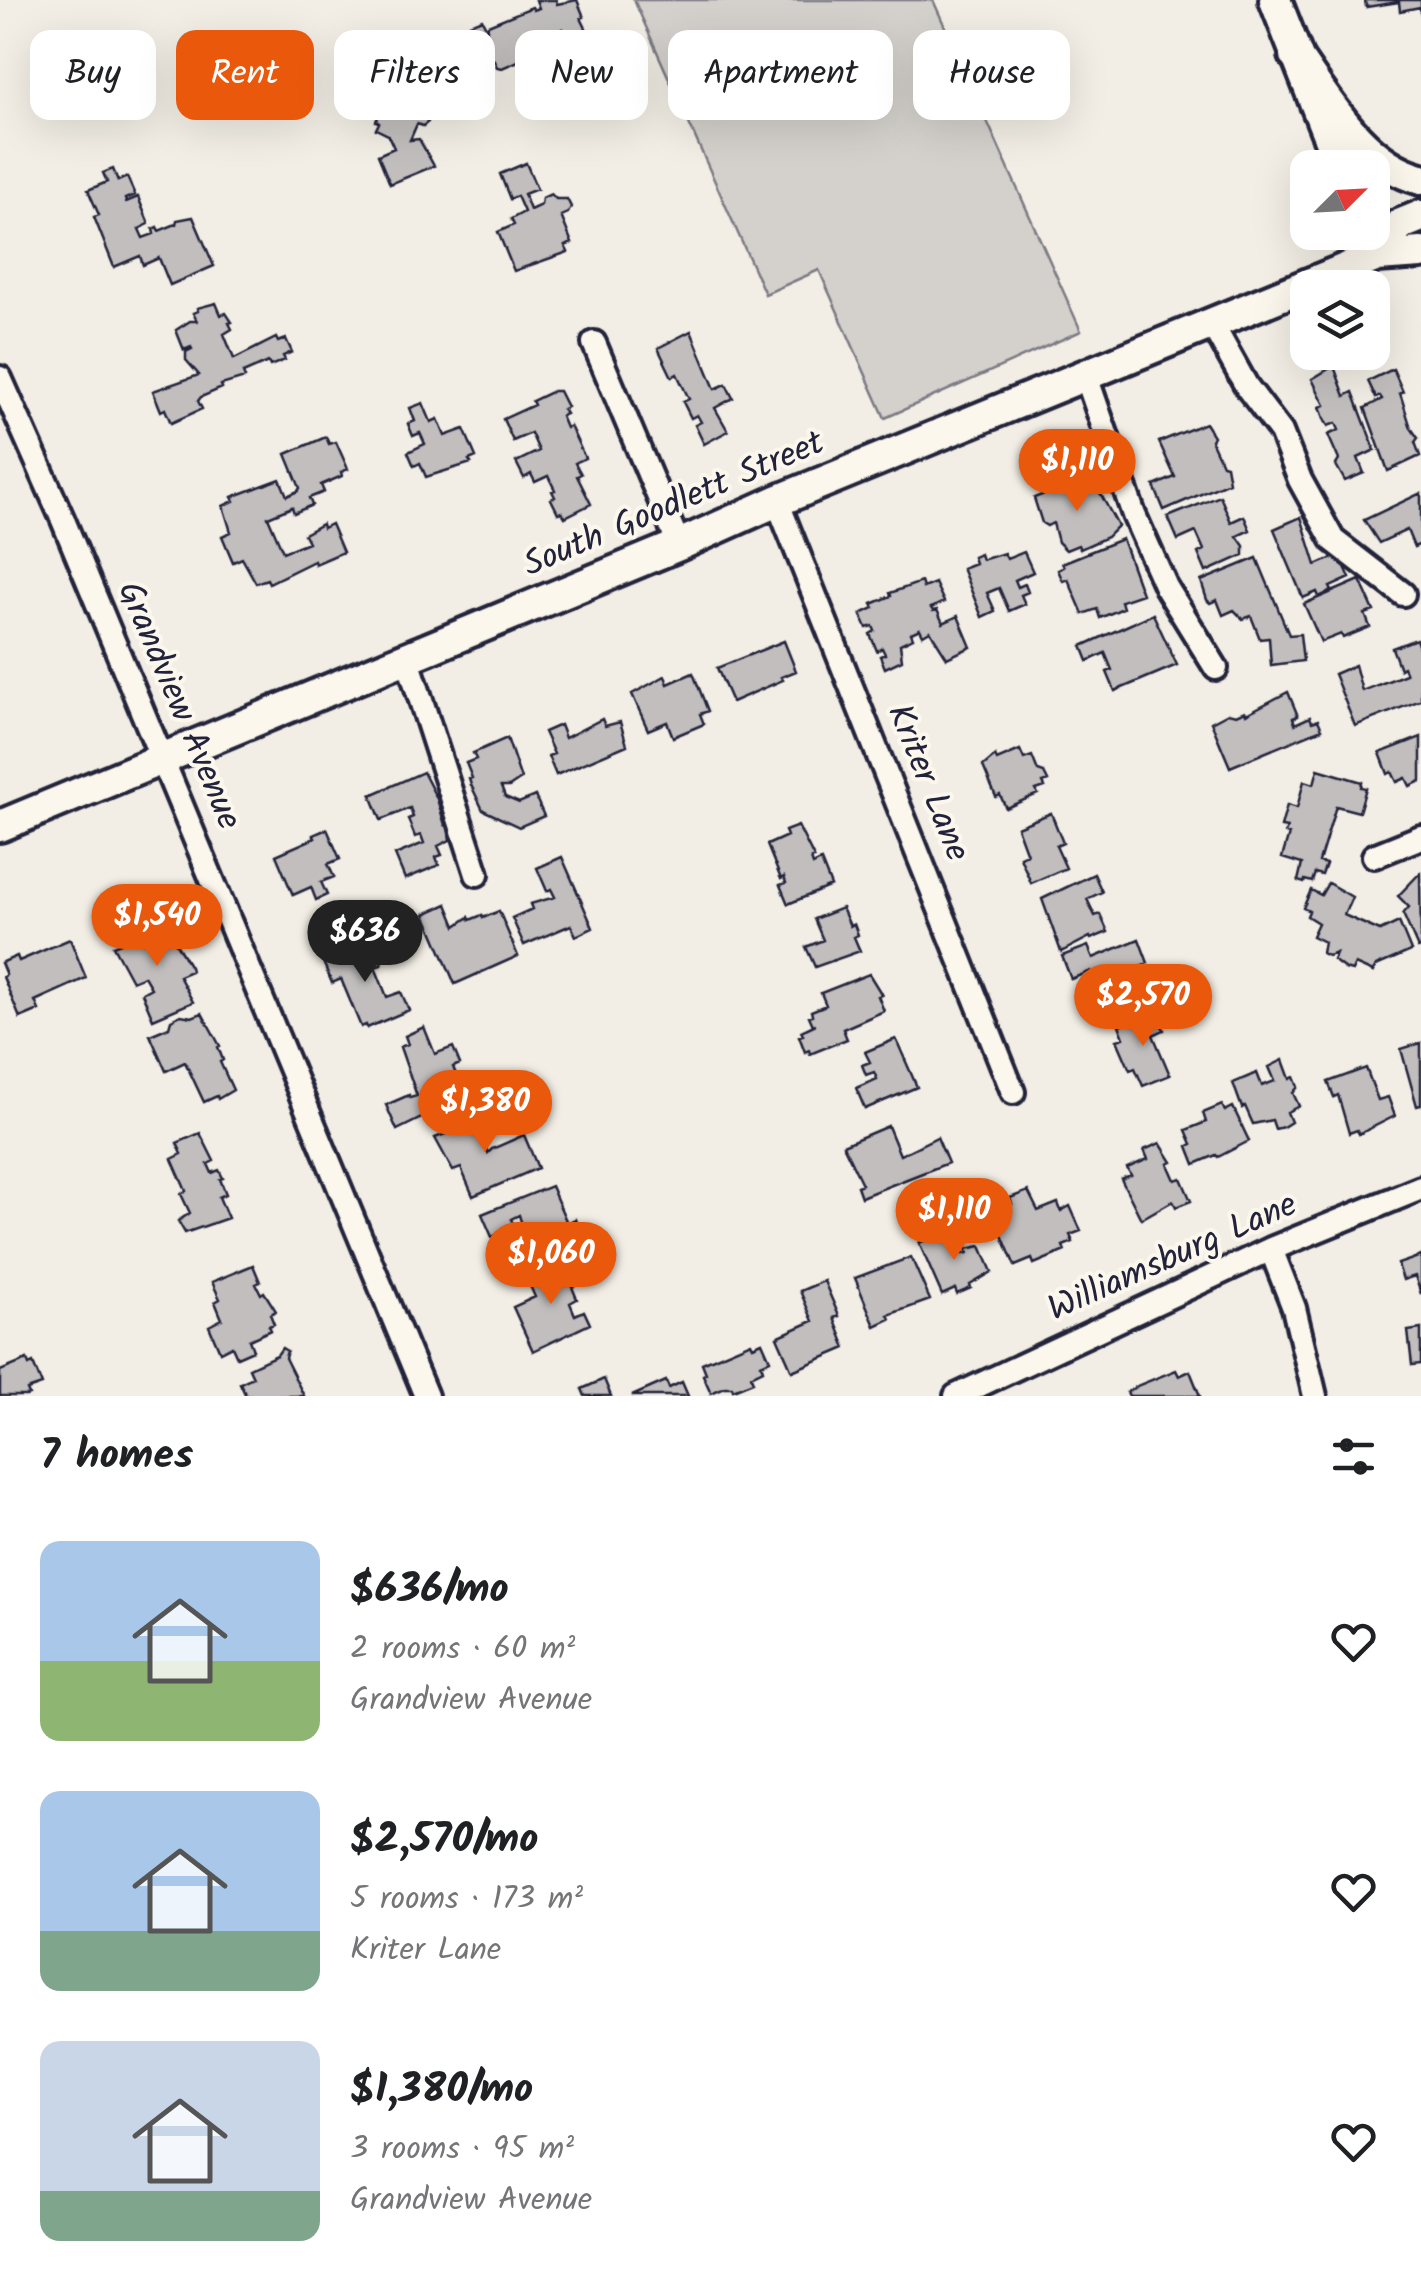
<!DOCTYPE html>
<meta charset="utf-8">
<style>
:root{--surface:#fff;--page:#f2f2f2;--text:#202124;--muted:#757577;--accent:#ea580c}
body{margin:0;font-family:Kalam,sans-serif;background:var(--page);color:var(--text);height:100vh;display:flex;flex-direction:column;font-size:38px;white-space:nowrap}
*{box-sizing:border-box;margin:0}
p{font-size:32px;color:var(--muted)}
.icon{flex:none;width:55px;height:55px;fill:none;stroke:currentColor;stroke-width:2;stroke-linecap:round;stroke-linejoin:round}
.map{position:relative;height:1396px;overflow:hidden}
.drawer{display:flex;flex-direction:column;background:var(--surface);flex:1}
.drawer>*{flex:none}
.hud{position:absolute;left:30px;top:30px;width:1362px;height:90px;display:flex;gap:20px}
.needle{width:65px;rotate:66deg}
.fabs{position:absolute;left:1290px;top:150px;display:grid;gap:20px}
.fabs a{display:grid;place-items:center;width:100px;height:100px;border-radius:20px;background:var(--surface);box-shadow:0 10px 40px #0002;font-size:50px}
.price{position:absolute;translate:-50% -85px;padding:0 22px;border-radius:35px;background:var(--accent);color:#fff;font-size:32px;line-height:65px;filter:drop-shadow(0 2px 5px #0008)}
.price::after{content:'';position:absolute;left:50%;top:60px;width:30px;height:22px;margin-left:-15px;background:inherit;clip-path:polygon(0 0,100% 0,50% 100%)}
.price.active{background:#222;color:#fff}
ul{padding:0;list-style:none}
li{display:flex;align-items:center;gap:30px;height:250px;padding:0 40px}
li span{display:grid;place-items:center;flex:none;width:280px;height:200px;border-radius:20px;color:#555}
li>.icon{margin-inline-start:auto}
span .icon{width:120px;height:120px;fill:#fffc;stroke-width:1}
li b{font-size:42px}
h2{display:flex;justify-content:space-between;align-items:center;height:120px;padding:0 40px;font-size:42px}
.pill{padding:0 35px;border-radius:20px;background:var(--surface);box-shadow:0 10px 40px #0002;font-size:35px;line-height:90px}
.pill.active{background:var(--accent);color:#fff}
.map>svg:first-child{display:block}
.green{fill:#d4d1cc;stroke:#7b7a84;stroke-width:2.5}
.building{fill:#c2bebe;stroke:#22223b;stroke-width:2.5}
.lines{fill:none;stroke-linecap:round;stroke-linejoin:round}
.minor-casing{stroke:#22223b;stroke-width:30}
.major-casing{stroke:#22223b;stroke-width:38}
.minor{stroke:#fbf7ec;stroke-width:22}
.major{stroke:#fbf7ec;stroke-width:30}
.labels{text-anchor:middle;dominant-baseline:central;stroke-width:8;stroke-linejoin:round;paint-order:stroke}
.street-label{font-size:35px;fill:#22223b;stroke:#fbf7ec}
</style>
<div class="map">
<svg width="1421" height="1396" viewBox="0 0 1421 1396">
<rect width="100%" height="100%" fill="#f2eee5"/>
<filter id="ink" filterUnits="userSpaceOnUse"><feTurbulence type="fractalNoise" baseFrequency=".01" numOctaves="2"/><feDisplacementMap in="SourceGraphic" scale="20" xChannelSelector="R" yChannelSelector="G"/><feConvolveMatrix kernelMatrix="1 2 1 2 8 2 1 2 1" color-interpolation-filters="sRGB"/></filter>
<g filter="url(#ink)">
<path class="green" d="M 634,0 L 933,0 L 1081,331 L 885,418 L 819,270 L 765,294 Z"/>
<path class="building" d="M 536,0 L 556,0 L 557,4 L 577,0 L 584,17 L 581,18 L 608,73 L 605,76 L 583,83 L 563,29 L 551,34 L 555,43 L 533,56 L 534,59 L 524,63 L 523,59 L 502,68 L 497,67 L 494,60 L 479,67 L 462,27 L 482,19 L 487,29 L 488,25 L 532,7 L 534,10 L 539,8 Z
M 1365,0 L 1421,0 L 1421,15 L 1420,7 L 1400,11 L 1399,2 L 1366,7 Z
M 422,43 L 454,57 L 449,67 L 455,70 L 441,107 L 433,103 L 428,122 L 423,126 L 417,124 L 410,140 L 419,139 L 434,166 L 390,184 L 378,155 L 394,148 L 388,135 L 376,129 L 379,123 L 376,121 L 397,75 L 402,67 L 407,70 Z
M 526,163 L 537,189 L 524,194 L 530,210 L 541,205 L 542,198 L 551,194 L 556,199 L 567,199 L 571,207 L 568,213 L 561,216 L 572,243 L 565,246 L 568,252 L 514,271 L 498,232 L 514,225 L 511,219 L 524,212 L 517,196 L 510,199 L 500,174 Z
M 113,169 L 118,181 L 127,177 L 135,195 L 125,199 L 126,202 L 138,197 L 149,224 L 139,229 L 143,238 L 154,234 L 153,229 L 157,227 L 159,231 L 176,224 L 177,220 L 193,217 L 214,266 L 170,285 L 159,258 L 143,265 L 140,256 L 114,267 L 94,217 L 99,215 L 88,190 L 107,182 L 103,173 Z
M 216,303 L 221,315 L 226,313 L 232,322 L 229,323 L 232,329 L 224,334 L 234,359 L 276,338 L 278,342 L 286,339 L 292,352 L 283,356 L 285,360 L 270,366 L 268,362 L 243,373 L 245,378 L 221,385 L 222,388 L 201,397 L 198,401 L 202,409 L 171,423 L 165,409 L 161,411 L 153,391 L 199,375 L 186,360 L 186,352 L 192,349 L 191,347 L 184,350 L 176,330 L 190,321 L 197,321 L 193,313 L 198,311 L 197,308 Z
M 691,331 L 715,389 L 726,384 L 733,398 L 715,408 L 728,431 L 704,444 L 695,425 L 701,422 L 697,415 L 691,418 L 683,402 L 689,399 L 677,374 L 672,377 L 658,348 Z
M 1332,367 L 1335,369 L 1345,396 L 1353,392 L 1375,450 L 1358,458 L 1364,473 L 1345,481 L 1336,465 L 1339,460 L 1328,435 L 1339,430 L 1336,423 L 1328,426 L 1325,421 L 1320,407 L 1325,405 L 1312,379 Z
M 1393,369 L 1403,392 L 1400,393 L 1411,428 L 1418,438 L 1415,442 L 1420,456 L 1388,471 L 1365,408 L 1382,399 L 1380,396 L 1376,398 L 1368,381 Z
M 553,391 L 559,391 L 567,407 L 563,409 L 566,414 L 561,416 L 566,428 L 570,426 L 585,458 L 575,463 L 581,474 L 577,476 L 591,504 L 565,517 L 562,512 L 558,513 L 551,499 L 555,497 L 552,491 L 555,490 L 548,476 L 535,482 L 531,474 L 524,478 L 516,462 L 539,451 L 531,433 L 513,441 L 503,419 L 534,405 L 532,401 Z
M 423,403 L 431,422 L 438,419 L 445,436 L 464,429 L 476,457 L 469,460 L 471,463 L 426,477 L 420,463 L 414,466 L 408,452 L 425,444 L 420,433 L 413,436 L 408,424 L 415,421 L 410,408 Z
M 1205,423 L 1213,436 L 1211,440 L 1222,464 L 1226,465 L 1229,482 L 1164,510 L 1154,486 L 1175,477 L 1159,442 Z
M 326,437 L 329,444 L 336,442 L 348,469 L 341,472 L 342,476 L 321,485 L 324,492 L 309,498 L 312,505 L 294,513 L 292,507 L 268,517 L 283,552 L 308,542 L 304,534 L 322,524 L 323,528 L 331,524 L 343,552 L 315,564 L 314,561 L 269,583 L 267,579 L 256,583 L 242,558 L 233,562 L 222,536 L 231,532 L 223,506 L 234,501 L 232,497 L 280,479 L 287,496 L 298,491 L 300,488 L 286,454 Z
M 1091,476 L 1118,526 L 1107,537 L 1080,549 L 1078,545 L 1066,550 L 1058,542 L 1053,523 L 1047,526 L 1042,523 L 1034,498 Z
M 1421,493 L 1421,544 L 1414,547 L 1407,530 L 1379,543 L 1364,520 Z
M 1220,496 L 1231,522 L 1244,516 L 1250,530 L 1237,536 L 1244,546 L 1244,555 L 1206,572 L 1198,553 L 1204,550 L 1196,532 L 1178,540 L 1168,517 Z
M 1301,517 L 1316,565 L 1340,555 L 1350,578 L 1330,587 L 1332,591 L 1319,597 L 1317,592 L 1303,598 L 1274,529 Z
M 1122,539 L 1142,594 L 1121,601 L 1123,608 L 1100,618 L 1097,609 L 1083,614 L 1068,579 L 1063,581 L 1058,570 L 1064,567 L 1062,563 Z
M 1024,552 L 1033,572 L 1015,580 L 1018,587 L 1025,584 L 1028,592 L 1021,595 L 1025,604 L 1009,611 L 999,588 L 987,593 L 995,611 L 982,617 L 962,568 L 975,563 L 973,557 L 980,554 L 982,560 L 1004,553 L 1007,559 Z
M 1257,558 L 1289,635 L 1300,634 L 1303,661 L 1271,665 L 1269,638 L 1260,639 L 1251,616 L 1243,619 L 1234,610 L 1223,615 L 1217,600 L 1210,603 L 1207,600 L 1201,581 Z
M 1360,580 L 1374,611 L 1365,614 L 1370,627 L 1343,638 L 1341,634 L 1321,642 L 1304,604 Z
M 921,582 L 923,588 L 935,583 L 944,602 L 931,608 L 933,611 L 937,610 L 943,623 L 958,616 L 971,647 L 947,658 L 930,631 L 923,635 L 920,629 L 911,633 L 913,638 L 900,644 L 902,660 L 885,668 L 880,656 L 885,654 L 882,648 L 877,651 L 870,634 L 875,631 L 873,626 L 867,628 L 861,614 L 874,608 L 872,604 L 891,596 L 890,593 Z
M 1153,614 L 1177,665 L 1115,691 L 1107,672 L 1112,670 L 1105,653 L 1088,661 L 1082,646 Z
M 1416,639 L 1421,653 L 1421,700 L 1355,726 L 1334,674 L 1355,665 L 1362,691 L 1406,674 L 1403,667 L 1400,669 L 1392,648 Z
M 784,641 L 796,671 L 781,677 L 783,680 L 732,702 L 717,668 Z
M 693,673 L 708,711 L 700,714 L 704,724 L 673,737 L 667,722 L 648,730 L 632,694 L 665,676 L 668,684 Z
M 1288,692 L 1298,716 L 1293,718 L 1295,724 L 1310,717 L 1312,722 L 1318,720 L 1322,729 L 1230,767 L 1211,722 L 1228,713 L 1236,715 L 1245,711 L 1246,714 Z
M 602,719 L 605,726 L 620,722 L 627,745 L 556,775 L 548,756 L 554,754 L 544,732 L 560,725 L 565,738 Z
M 1421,737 L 1421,781 L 1410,786 L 1406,778 L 1397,782 L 1392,772 L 1388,774 L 1380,753 Z
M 507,738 L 521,779 L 509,787 L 501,787 L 505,797 L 519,803 L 535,796 L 544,816 L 519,827 L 483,810 L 471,785 L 469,779 L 472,778 L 466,763 L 476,759 L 473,753 Z
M 1020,750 L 1024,759 L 1032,756 L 1038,771 L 1044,773 L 1048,781 L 1043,783 L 1045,787 L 1036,790 L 1038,794 L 1006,808 L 1000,795 L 996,797 L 983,766 L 995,756 L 997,760 Z
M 1318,769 L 1362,782 L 1361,787 L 1366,788 L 1359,812 L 1336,806 L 1319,862 L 1326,864 L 1322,875 L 1315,873 L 1312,882 L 1305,880 L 1304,883 L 1298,881 L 1302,864 L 1282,858 L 1289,834 L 1285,833 L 1287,828 L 1281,827 L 1287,805 L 1297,808 L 1304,781 L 1314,784 Z
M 423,772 L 437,799 L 445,825 L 448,826 L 450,840 L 438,846 L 442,855 L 436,857 L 439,865 L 405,879 L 395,855 L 424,843 L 421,835 L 415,837 L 408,819 L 413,817 L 410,808 L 381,820 L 371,795 Z
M 1051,813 L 1063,843 L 1056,846 L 1066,868 L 1031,883 L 1020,857 L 1027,854 L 1017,827 Z
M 798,826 L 814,858 L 811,859 L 813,865 L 821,861 L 831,886 L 788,904 L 780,885 L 786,883 L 784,877 L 781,879 L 767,845 L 787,836 L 785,831 Z
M 327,829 L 340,859 L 328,864 L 334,877 L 321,882 L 327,895 L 316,900 L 311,887 L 293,895 L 276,855 L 315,838 L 313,835 Z
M 562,857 L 593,928 L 576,936 L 571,925 L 524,945 L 512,918 L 532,909 L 530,904 L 555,897 L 551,889 L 547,891 L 537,868 Z
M 1420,873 L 1421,947 L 1418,948 L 1403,914 L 1409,907 L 1398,896 Z
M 1094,874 L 1102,892 L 1087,899 L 1095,916 L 1100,914 L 1108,932 L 1091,939 L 1090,937 L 1061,952 L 1042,899 Z
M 1328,883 L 1352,897 L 1344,915 L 1380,931 L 1399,922 L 1411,951 L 1376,966 L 1373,972 L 1355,964 L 1352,971 L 1345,969 L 1333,960 L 1336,953 L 1328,956 L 1322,953 L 1324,942 L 1312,936 L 1318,923 L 1307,916 L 1309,911 L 1303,908 L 1311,890 L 1321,895 Z
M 447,904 L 456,926 L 469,917 L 470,920 L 482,915 L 483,918 L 499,911 L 518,956 L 455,984 L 425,914 Z
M 842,908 L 850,926 L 854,924 L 858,935 L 854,937 L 860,951 L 815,967 L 806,947 L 823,940 L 814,919 Z
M 165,925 L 190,967 L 191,971 L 179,976 L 193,1002 L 153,1019 L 142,993 L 151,988 L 144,976 L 132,981 L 113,946 Z
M 70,939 L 86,978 L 35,1001 L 39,1010 L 20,1018 L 3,977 L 6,975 L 1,963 L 17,956 L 19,961 Z
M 1139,939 L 1148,963 L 1138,967 L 1143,982 L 1149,980 L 1153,989 L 1107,1007 L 1091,971 L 1071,979 L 1062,956 L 1088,946 L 1093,958 Z
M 371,942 L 382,959 L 381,965 L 375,967 L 387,997 L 401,992 L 409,1010 L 367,1028 L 366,1025 L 361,1027 L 341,979 L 332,983 L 323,962 Z
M 869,974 L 882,995 L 878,996 L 884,1011 L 843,1029 L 847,1039 L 810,1054 L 809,1050 L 805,1052 L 799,1036 L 803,1035 L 801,1031 L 816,1024 L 813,1025 L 809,1016 L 812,1015 L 811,1011 L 826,1005 L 821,993 Z
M 202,1013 L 220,1046 L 218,1047 L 223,1060 L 220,1062 L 233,1090 L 218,1099 L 217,1096 L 204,1102 L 185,1062 L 166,1071 L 150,1035 L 169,1027 L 171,1020 L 181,1015 L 192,1017 Z
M 1144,1014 L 1146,1020 L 1157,1015 L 1164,1030 L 1153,1035 L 1170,1075 L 1143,1086 L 1135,1068 L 1130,1070 L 1117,1040 L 1124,1038 L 1119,1025 Z
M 424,1027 L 435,1054 L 453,1047 L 460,1064 L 453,1067 L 459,1082 L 466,1079 L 473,1096 L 454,1104 L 456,1108 L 444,1113 L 442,1108 L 397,1130 L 386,1105 L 409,1095 L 410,1098 L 417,1096 L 400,1047 L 408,1044 L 405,1036 Z
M 896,1039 L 917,1087 L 865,1109 L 856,1088 L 877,1079 L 874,1072 L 866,1075 L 862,1065 L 870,1062 L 865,1052 Z
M 1421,1043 L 1421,1105 L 1417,1106 L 1401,1049 Z
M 1283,1060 L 1290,1079 L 1294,1077 L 1298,1087 L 1293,1093 L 1299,1106 L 1287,1112 L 1291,1122 L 1283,1127 L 1275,1129 L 1272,1120 L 1253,1124 L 1245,1106 L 1242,1108 L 1233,1083 L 1257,1073 L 1262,1086 L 1275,1081 L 1269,1067 Z
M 1366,1068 L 1378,1100 L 1388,1097 L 1395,1116 L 1359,1134 L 1357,1130 L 1349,1133 L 1338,1095 L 1334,1097 L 1328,1082 Z
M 1222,1105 L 1225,1111 L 1233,1107 L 1249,1141 L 1218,1157 L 1216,1155 L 1195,1164 L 1188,1146 L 1192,1144 L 1186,1130 L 1206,1122 L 1203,1113 Z
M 481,1109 L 491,1135 L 482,1139 L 488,1153 L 492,1149 L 524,1135 L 538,1168 L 473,1196 L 461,1168 L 453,1171 L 435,1138 L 466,1126 L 462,1118 Z
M 888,1126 L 900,1155 L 937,1137 L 948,1163 L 861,1197 L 857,1186 L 862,1184 L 843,1145 Z
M 200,1133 L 214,1161 L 208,1164 L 212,1173 L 219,1170 L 223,1178 L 220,1179 L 226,1194 L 219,1197 L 228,1218 L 185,1233 L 178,1221 L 190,1213 L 181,1194 L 186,1191 L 172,1159 L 182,1154 L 177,1143 Z
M 1160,1143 L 1172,1162 L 1168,1164 L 1175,1180 L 1181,1178 L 1191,1201 L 1176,1207 L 1173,1201 L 1141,1219 L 1121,1179 L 1131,1175 L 1127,1168 L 1148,1159 L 1144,1150 Z
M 551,1186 L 567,1223 L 575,1219 L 585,1244 L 539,1263 L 527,1241 L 519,1215 L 511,1219 L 515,1228 L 492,1237 L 482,1214 Z
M 1028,1191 L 1038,1211 L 1058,1203 L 1061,1211 L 1070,1206 L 1081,1231 L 1070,1235 L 1073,1242 L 1063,1246 L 1065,1251 L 1034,1264 L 1032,1259 L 1015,1266 L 996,1221 L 1001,1219 L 998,1210 L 1012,1204 L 1010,1198 Z
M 953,1228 L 964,1254 L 968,1253 L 966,1249 L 981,1246 L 992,1272 L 970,1285 L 971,1288 L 957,1294 L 955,1289 L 942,1295 L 919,1243 Z
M 1421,1256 L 1421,1294 L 1415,1276 L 1403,1280 L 1398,1264 Z
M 911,1257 L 930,1300 L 888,1315 L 890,1319 L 875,1326 L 855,1278 Z
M 569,1261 L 580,1284 L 572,1287 L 577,1299 L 570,1303 L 575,1315 L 584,1311 L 590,1324 L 533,1351 L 513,1307 L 535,1297 L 527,1279 Z
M 253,1265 L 260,1282 L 256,1284 L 261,1294 L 264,1292 L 276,1311 L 270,1314 L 274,1324 L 269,1326 L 271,1330 L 249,1340 L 253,1350 L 237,1357 L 232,1346 L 220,1352 L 209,1326 L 222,1319 L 215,1302 L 220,1299 L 212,1282 Z
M 824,1281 L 839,1316 L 834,1318 L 846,1348 L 792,1371 L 777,1337 L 813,1321 L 800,1291 Z
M 1421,1329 L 1421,1364 L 1412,1365 L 1408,1331 Z
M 751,1342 L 753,1346 L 762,1342 L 770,1360 L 761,1364 L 763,1370 L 751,1376 L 753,1382 L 733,1390 L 732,1387 L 725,1387 L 711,1393 L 703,1375 L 706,1373 L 702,1363 Z
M 282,1348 L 287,1351 L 285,1358 L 304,1396 L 246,1396 L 240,1383 L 253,1377 L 249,1368 L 277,1355 Z
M 27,1360 L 29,1365 L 33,1363 L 42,1385 L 27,1390 L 29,1395 L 26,1396 L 0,1396 L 0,1371 Z
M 1176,1370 L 1179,1376 L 1190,1371 L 1200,1396 L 1129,1396 L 1127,1392 L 1139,1385 Z
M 604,1379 L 611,1396 L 585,1396 L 582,1389 Z
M 666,1381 L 669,1388 L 682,1382 L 688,1396 L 632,1396 Z"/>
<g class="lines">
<g class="minor-casing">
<path id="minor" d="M 1212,324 L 1247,387 L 1281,432 L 1300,480 L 1333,540 L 1403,594
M 594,343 L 679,545
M 1086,376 L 1134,515 L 1166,587 L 1216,668
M 0,378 L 63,520 L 426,1396
M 777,501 L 1013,1092
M 407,657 L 477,874
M 1374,856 L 1421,837
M 1271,1249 L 1294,1308 L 1315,1396
M 956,1396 L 1271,1249 L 1421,1188"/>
</g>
<g class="major-casing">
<path id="major" d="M 1275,0 L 1341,168
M 1295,55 C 1328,101 1362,164 1421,179
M 1377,256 L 1399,225 L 1421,216
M 0,826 L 679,545 L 777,501 L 1377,256 L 1421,253"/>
</g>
<use href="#minor" class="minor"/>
<use href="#major" class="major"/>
</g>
</g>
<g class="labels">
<g class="street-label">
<text transform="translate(674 505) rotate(-23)">South Goodlett Street</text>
<text transform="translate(178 706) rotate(67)">Grandview Avenue</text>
<text transform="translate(927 783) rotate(68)">Kriter Lane</text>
<text transform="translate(1173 1258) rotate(-24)">Williamsburg Lane</text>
</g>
</g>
</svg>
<div class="fabs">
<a><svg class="needle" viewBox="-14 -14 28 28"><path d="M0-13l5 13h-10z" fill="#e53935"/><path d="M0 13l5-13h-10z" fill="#757577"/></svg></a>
<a><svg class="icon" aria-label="layers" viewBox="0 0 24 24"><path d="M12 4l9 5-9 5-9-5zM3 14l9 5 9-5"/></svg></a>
</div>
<b class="price" style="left:1077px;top:514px">$1,110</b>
<b class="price" style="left:157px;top:969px">$1,540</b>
<b class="price active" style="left:365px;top:985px">$636</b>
<b class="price" style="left:1143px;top:1049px">$2,570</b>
<b class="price" style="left:485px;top:1155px">$1,380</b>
<b class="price" style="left:954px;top:1263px">$1,110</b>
<b class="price" style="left:551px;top:1307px">$1,060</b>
<div class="hud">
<a class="pill">Buy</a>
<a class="pill active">Rent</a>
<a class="pill">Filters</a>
<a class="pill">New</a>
<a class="pill">Apartment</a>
<a class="pill">House</a>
</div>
</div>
<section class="drawer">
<h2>7 homes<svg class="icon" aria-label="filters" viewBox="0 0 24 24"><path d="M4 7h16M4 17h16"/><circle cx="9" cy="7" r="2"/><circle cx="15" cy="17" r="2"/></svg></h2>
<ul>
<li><span style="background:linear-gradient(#a9c7e8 60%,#8fb573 0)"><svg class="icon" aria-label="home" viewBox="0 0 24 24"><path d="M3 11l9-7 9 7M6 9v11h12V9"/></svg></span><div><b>$636/mo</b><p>2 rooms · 60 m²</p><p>Grandview Avenue</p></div><svg class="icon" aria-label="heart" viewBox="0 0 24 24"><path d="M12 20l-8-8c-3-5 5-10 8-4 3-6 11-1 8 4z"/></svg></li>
<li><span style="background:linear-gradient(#a9c7e8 70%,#7fa58c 0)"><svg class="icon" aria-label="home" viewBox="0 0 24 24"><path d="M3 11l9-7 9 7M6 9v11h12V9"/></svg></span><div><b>$2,570/mo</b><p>5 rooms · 173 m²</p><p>Kriter Lane</p></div><svg class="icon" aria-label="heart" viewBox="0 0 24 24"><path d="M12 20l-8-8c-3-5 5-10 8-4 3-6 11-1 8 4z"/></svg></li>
<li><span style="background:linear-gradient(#c9d6e8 75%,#7fa58c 0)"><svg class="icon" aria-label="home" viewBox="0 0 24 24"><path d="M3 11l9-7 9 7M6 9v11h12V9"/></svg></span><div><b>$1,380/mo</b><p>3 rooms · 95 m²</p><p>Grandview Avenue</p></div><svg class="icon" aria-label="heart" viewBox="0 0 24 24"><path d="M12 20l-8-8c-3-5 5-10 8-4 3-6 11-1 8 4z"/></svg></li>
</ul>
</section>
